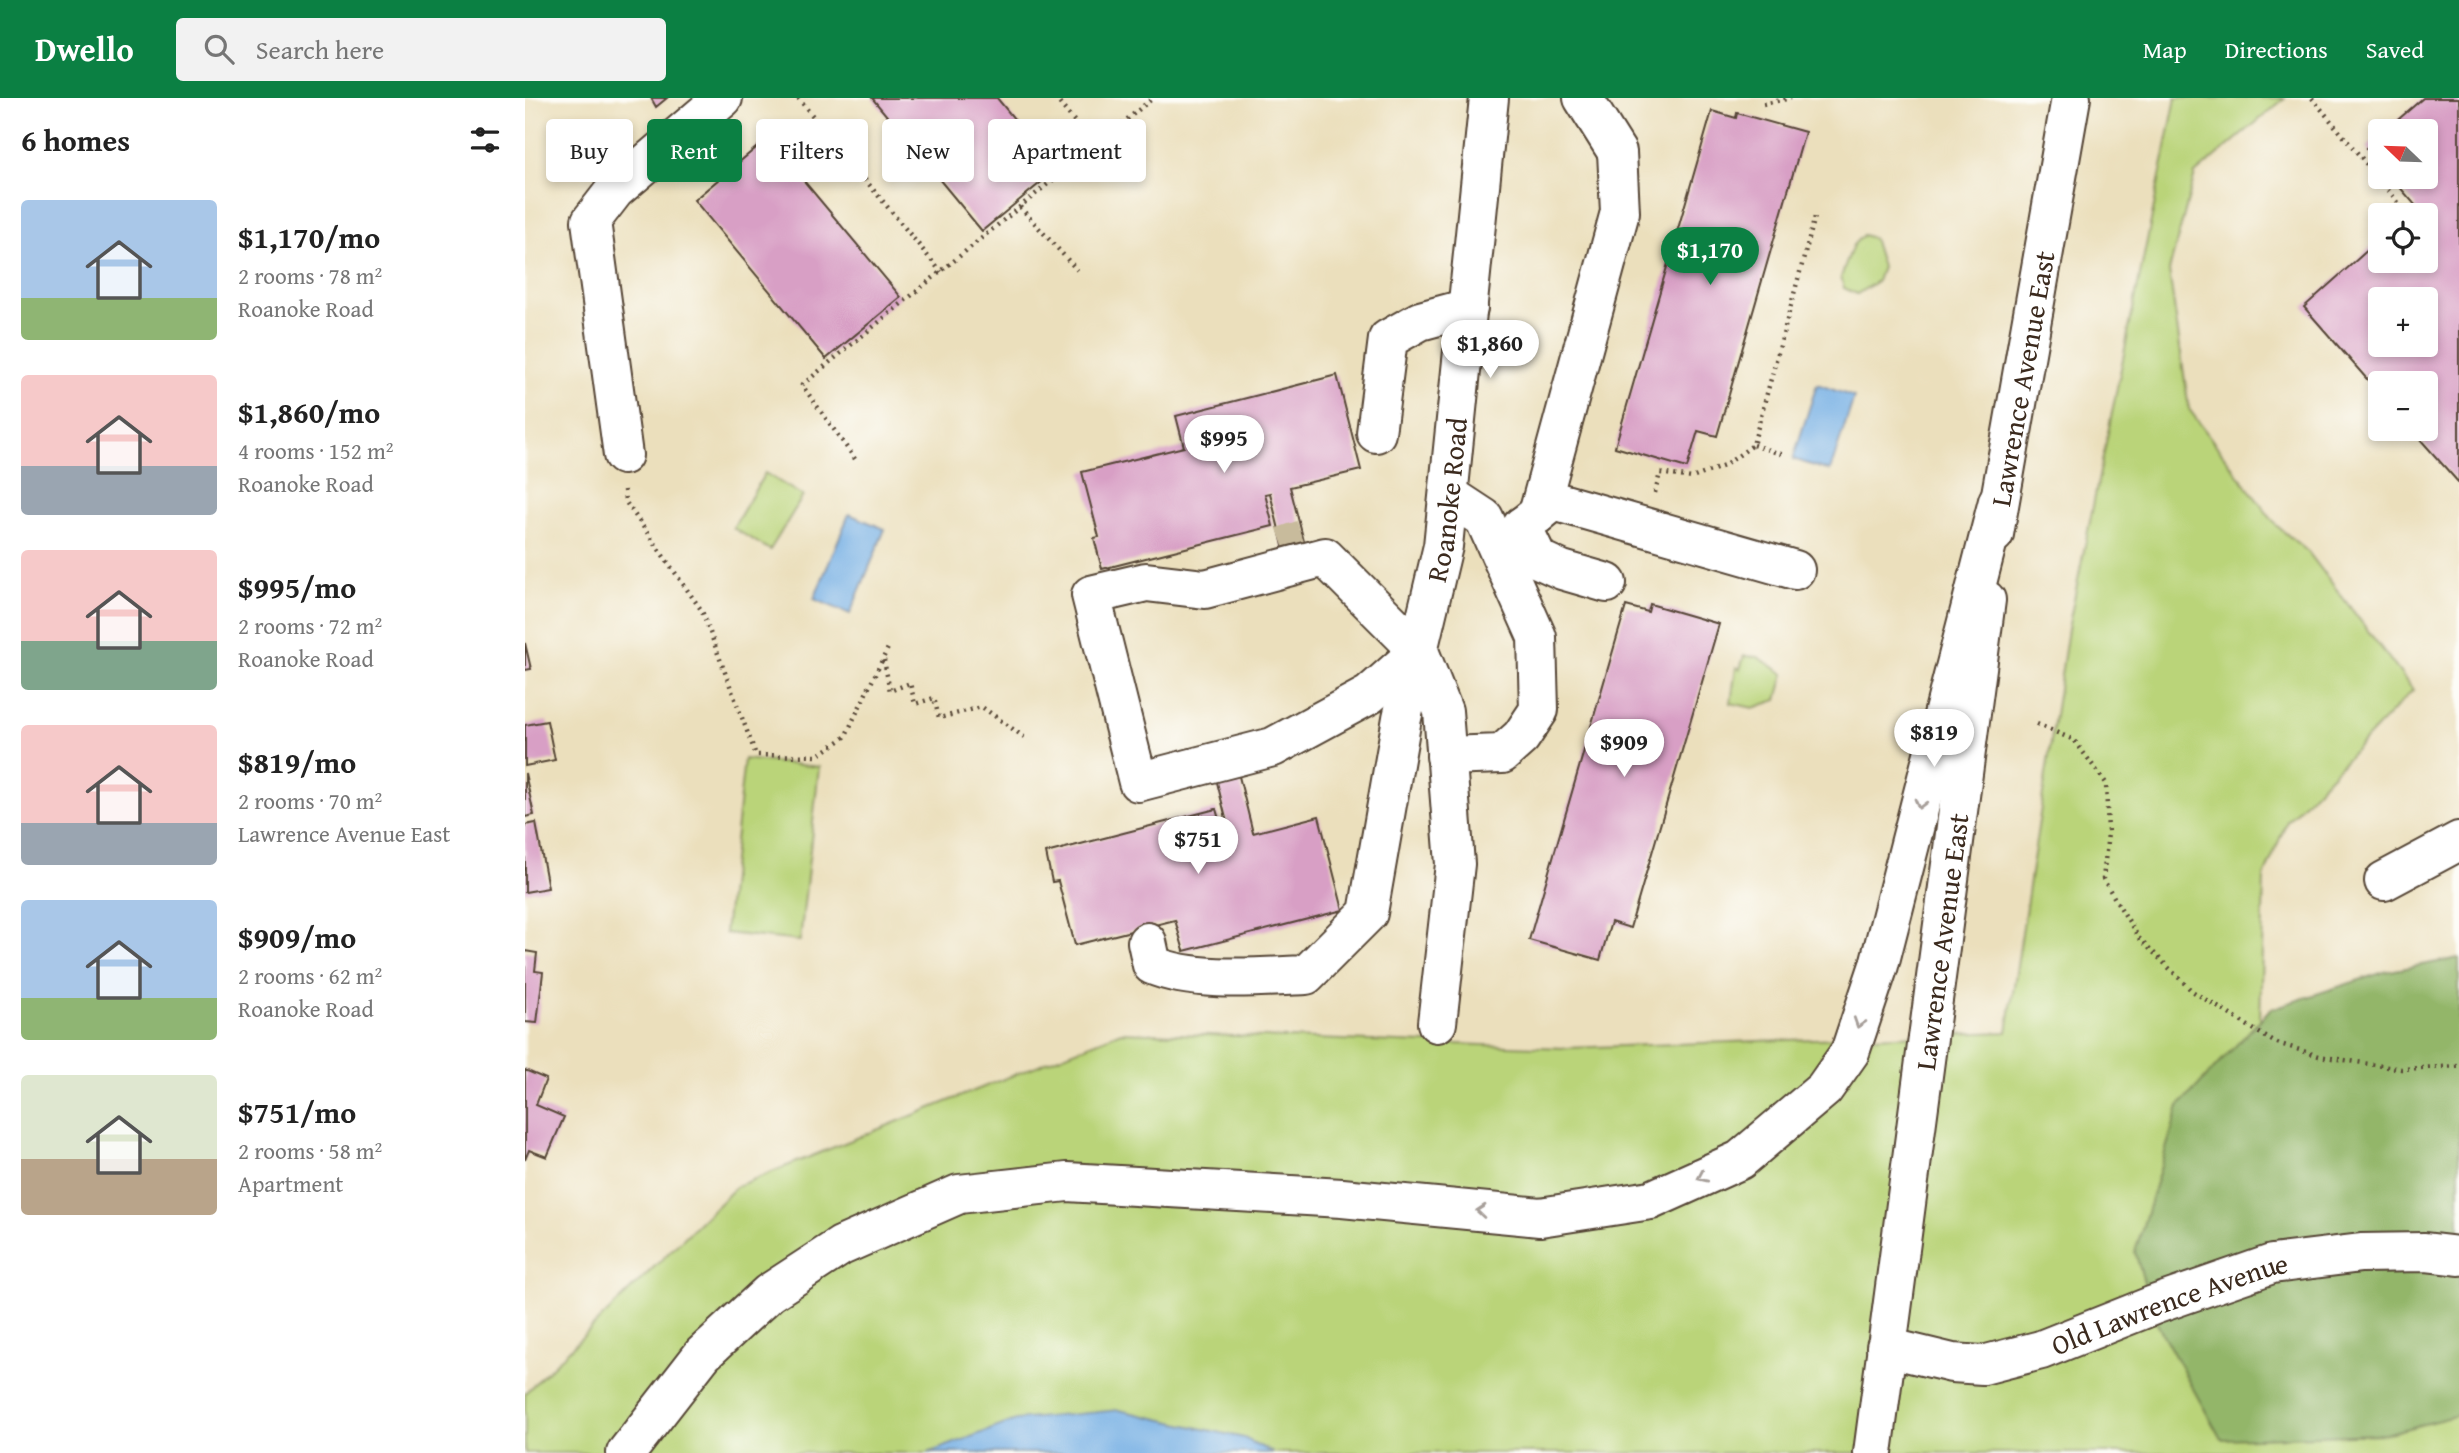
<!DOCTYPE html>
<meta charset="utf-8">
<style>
:root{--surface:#fff;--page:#f2f2f2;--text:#222;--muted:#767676;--accent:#0b8043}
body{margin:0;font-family:"Gentium Book Plus",serif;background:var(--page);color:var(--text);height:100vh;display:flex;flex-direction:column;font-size:26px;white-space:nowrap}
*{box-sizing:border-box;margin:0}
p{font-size:23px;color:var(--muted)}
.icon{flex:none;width:38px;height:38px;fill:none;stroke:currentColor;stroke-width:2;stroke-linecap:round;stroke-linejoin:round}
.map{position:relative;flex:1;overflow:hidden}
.panel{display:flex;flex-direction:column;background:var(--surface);width:525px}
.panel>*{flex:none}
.banner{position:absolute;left:21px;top:21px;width:665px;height:63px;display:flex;gap:14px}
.needle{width:46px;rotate:293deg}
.fabs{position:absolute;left:1843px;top:21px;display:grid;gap:14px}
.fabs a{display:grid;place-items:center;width:70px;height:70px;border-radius:7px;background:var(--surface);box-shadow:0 4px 10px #0003;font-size:35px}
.price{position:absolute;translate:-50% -60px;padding:0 16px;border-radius:24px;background:#fff;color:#222;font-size:23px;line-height:46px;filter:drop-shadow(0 2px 4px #0008)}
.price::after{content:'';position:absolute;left:50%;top:42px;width:21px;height:16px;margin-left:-10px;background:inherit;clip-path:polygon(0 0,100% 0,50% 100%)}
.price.active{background:var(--accent);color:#fff}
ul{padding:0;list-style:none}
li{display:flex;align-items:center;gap:21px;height:175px;padding:0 21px}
li span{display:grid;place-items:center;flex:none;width:196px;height:140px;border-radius:7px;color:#555}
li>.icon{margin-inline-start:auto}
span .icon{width:84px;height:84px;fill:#fffc;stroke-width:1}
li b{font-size:30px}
h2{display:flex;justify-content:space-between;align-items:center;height:84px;padding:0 21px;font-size:30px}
.chip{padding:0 24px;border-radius:7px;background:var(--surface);box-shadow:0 4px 10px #0003;font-size:24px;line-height:63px}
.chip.active{background:var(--accent);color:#fff}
header{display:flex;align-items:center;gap:42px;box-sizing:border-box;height:98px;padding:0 35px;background:var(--accent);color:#fff}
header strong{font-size:33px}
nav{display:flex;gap:38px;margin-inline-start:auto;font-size:24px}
.search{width:490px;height:63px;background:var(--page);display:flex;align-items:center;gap:18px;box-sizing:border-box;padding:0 24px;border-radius:7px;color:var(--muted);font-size:26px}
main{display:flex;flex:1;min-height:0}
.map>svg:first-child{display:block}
.green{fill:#bad479;stroke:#7a7f4c;stroke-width:2}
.forest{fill:#93b669;stroke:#677044;stroke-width:2}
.water{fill:#73aee4;stroke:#576c81;stroke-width:2}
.building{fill:#d89fc5;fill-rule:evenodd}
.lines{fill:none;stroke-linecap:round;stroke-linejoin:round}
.minor-tunnel{stroke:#c8bb9c;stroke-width:38;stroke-dasharray:38 19;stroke-linecap:butt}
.minor-casing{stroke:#554536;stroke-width:42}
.major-casing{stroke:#554536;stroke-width:42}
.highway-casing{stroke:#554536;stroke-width:42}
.path{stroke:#554536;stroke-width:4.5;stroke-dasharray:2 5;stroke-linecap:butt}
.minor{stroke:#fff;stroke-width:38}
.major{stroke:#fff;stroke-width:38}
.highway{stroke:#fff;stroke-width:38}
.oneway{stroke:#a79f9a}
.labels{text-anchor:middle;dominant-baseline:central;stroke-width:5;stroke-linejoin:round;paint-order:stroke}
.street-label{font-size:28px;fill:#3b2a1e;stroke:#fdfcf7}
</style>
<header>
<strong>Dwello</strong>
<div class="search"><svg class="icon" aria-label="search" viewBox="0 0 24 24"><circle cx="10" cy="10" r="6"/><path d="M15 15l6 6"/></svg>Search here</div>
<nav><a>Map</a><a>Directions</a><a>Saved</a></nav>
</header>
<main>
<section class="panel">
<h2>6 homes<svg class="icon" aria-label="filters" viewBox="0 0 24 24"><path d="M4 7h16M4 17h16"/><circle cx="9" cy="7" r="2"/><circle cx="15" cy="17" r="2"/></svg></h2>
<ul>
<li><span style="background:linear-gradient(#a9c7e8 70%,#8fb573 0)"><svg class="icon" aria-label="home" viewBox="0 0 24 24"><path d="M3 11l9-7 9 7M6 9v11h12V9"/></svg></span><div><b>$1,170/mo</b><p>2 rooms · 78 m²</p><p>Roanoke Road</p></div></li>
<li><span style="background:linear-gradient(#f6c9c9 65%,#9aa5b1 0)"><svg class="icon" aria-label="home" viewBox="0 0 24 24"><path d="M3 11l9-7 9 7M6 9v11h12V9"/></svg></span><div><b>$1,860/mo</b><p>4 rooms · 152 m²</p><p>Roanoke Road</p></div></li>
<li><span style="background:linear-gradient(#f6c9c9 65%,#7fa58c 0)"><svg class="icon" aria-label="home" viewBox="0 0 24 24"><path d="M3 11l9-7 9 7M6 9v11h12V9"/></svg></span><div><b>$995/mo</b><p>2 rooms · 72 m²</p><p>Roanoke Road</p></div></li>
<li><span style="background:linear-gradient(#f6c9c9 70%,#9aa5b1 0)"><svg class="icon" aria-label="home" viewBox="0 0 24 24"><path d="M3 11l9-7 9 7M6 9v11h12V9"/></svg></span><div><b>$819/mo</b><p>2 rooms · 70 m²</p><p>Lawrence Avenue East</p></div></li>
<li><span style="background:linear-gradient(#a9c7e8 70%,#8fb573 0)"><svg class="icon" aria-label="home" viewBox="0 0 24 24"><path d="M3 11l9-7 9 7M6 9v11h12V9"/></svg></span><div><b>$909/mo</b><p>2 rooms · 62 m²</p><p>Roanoke Road</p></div></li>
<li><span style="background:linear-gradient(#dfe7d0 60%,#b9a48a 0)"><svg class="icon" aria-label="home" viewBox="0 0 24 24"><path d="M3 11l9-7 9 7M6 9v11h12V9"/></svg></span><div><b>$751/mo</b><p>2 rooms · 58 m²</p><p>Apartment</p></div></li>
</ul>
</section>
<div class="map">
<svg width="1934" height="1355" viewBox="0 0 1934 1355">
<rect width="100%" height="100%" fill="#fdfcf7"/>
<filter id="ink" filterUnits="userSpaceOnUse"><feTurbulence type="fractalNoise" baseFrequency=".0143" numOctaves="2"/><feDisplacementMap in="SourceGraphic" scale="14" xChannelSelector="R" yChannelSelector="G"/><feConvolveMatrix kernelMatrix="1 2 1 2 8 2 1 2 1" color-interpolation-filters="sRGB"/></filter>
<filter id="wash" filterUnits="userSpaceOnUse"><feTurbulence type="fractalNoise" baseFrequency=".00686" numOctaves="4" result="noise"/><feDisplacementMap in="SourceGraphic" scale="28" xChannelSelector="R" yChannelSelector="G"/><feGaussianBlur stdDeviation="1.57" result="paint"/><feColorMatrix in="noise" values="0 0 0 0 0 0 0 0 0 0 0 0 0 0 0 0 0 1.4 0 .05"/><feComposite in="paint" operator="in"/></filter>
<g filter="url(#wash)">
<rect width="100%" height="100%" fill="#ebdfbc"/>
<path class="green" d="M 1651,0 L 1760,0 L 1670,76 L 1644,173 L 1664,311 L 1751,427 L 1783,454 L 1888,592 L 1762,723 L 1739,779 L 1735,924 L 1934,893 L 1934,1355 L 0,1355 L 0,1295 L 212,1088 L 596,934 L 1041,950 L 1482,934 L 1543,531 Z
M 1338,137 L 1348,140 L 1357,169 L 1352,183 L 1332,196 L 1319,190 L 1316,179 L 1328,147 Z
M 240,375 L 278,398 L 245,452 L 208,430 Z
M 1219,558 L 1233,559 L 1259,576 L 1252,602 L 1228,610 L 1206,605 L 1211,569 L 1215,571 Z
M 219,661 L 294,669 L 275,843 L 200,835 Z"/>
<path class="forest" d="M 1934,860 L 1934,1317 L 1860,1336 L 1696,1341 L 1631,1224 L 1610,1154 L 1654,1008 L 1745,911 L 1859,874 Z"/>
<path class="water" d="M 1292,286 L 1329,299 L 1305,373 L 1268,361 Z
M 324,416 L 360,431 L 325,516 L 289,501 Z
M 594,1312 L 719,1340 L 748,1355 L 403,1355 L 491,1322 Z"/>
<g id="blocks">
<path class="building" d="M 126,0 L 142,0 L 131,9 Z
M 347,0 L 472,0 L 531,72 L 457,133 Z
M 1898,0 L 1934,0 L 1934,385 L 1886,331 L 1900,331 L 1900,285 L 1855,285 L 1855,296 L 1779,209 L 1855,141 L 1855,163 L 1900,163 L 1900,117 L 1882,117 L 1892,109 L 1866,79 L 1900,79 L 1900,33 L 1860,33 ZM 1855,201 L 1900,201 L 1900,247 L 1855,247 Z
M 1187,13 L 1211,20 L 1212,15 L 1280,34 L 1192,338 L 1173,333 L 1162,370 L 1090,349 Z
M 1855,38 L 1855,66 L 1841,50 Z
M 243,40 L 376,199 L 301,261 L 169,102 Z
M 812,277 L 836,372 L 765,389 L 782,455 L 761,460 L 745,395 L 740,396 L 748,428 L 577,471 L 569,440 L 574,439 L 557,374 L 659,349 L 651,318 Z
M 1125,506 L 1194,526 L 1105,830 L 1086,824 L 1075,862 L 1004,842 L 1101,508 L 1123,514 Z
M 0,545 L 6,571 L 0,572 Z
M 22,623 L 30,662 L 0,668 L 0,627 Z
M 712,670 L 728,735 L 794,718 L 818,812 L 659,853 L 650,822 L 550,847 L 533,783 L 527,784 L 521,755 L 691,711 L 700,742 L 706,741 L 690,676 Z
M 0,675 L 9,717 L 0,719 Z
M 11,725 L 23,790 L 0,794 L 0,727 Z
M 0,853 L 12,855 L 10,873 L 18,874 L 12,925 L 0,924 Z
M 0,972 L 21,981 L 11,1007 L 39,1019 L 22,1059 L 4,1052 L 0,1062 Z"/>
</g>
</g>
<g filter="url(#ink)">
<use href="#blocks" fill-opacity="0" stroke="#554536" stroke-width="2"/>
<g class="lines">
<path class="minor-tunnel" d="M 758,448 L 778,441"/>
<g class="minor-casing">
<g id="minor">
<path d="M 851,335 L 863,241 L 895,223 L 943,210"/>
<path d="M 98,357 L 66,123 L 90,92 L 198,0"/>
<path d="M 1013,416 L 1095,114 L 1092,54 L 1058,0"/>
<path d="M 999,427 L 1029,403 L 1270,472"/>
<path d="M 997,428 L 1013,461 L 1037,472 L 1082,485"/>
<path d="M 894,553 L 844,597 L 748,649 L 613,684 L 566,497 L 621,484 L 680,491 L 800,459 L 894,553 L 918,613 L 930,766 L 912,925"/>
<path d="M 921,658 L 977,656 L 996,639 L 1014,612 L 1012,539 L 959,420 L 924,397"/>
<path d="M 1859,783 L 1934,743"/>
<path id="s1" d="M 622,844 L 627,867 C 669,885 735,879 781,877 L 843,815 L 877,620 L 918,448 L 964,0"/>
<path id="s2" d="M 1361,1249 L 1427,1265 L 1458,1267 L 1516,1252 L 1629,1207 L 1747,1166 L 1836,1155 L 1900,1154 L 1934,1158"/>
</g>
</g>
<g class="major-casing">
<g id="major">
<path id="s3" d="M 1469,436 L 1546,0"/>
<path id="s4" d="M 1348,1355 L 1461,502"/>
</g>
</g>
<g class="highway-casing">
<path id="highway" d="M 101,1355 L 178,1256 L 244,1195 L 316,1148 L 434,1096 L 542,1084 L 817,1100 L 1015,1119 L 1126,1102 L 1215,1062 L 1299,991 L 1325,954 L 1354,867 L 1473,403"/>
</g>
<path class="path" d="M 273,0 L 416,174
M 530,0 L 570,48
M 1787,0 L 1878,110
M 1238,6 L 1266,0
M 495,109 L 552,172
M 1228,347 L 1259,357
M 330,361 L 277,287 L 628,0
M 99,392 L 100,403 L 177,513 L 231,657 L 292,658 L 320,639 L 363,550
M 1130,395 L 1135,375 L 1167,380 L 1199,368 L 1228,347 L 1291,115
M 359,562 L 365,593 L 385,585 L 390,606 L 409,600 L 414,620 L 457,609 L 499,639
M 1512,626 L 1549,642 L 1581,685 L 1583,735 L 1578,781 L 1614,840 L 1667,893 L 1749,944 L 1794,958 L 1876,971 L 1934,968"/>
<use href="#minor" class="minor"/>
<use href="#major" class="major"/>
<use href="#highway" class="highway"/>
</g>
<defs><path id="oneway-chevron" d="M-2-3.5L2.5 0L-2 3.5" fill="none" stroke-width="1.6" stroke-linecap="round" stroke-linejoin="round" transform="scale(1.75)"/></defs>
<g class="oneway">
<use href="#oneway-chevron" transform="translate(1395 706) rotate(105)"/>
<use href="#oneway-chevron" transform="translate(1334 925) rotate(108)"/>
<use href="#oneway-chevron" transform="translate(1177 1079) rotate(156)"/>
<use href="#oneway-chevron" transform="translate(956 1113) rotate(-175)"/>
</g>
</g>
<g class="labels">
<g class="street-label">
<text stroke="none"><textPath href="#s3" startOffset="158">Lawrence Avenue East</textPath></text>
<text stroke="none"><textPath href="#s1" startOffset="688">Roanoke Road</textPath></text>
<text stroke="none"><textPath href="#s4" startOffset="516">Lawrence Avenue East</textPath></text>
<text stroke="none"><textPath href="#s2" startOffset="296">Old Lawrence Avenue</textPath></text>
</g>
</g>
</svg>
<div class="fabs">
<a><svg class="needle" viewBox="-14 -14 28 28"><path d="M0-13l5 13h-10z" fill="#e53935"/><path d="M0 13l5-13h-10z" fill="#767676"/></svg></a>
<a><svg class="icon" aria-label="locate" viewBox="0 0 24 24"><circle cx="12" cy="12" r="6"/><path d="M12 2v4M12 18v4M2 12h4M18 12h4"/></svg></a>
<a>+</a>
<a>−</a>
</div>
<b class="price active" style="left:1185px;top:189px">$1,170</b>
<b class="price" style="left:965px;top:282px">$1,860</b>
<b class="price" style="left:699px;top:377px">$995</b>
<b class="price" style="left:1409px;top:671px">$819</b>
<b class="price" style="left:1099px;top:681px">$909</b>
<b class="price" style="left:673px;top:778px">$751</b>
<div class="banner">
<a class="chip">Buy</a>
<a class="chip active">Rent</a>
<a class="chip">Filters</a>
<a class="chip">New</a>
<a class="chip">Apartment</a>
</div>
</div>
</main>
